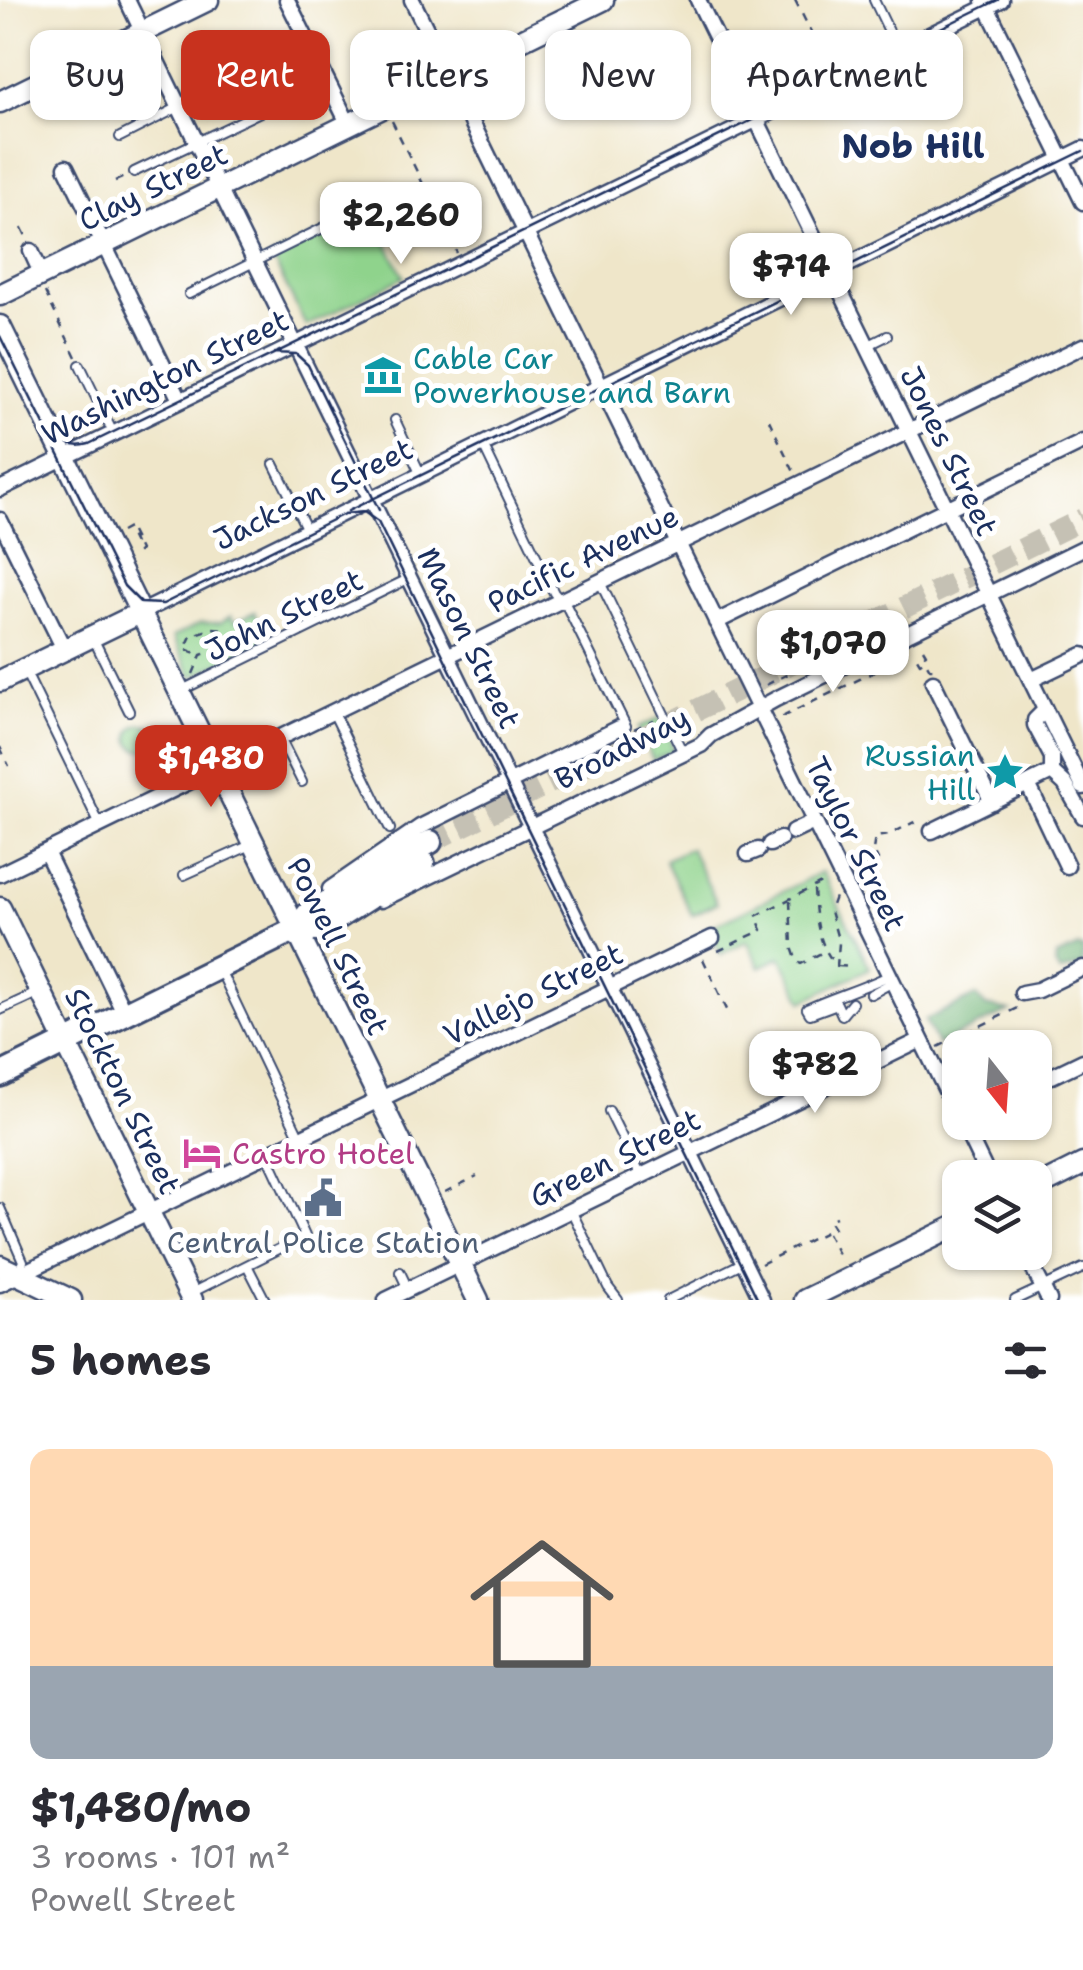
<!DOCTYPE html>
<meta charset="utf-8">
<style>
:root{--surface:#fff;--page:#f2f2f3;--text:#2b2b33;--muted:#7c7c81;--line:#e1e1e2;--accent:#c8321e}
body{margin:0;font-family:"Shantell Sans",sans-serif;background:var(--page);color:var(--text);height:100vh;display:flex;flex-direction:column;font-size:38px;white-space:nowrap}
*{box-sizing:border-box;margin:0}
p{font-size:32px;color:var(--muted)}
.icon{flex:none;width:55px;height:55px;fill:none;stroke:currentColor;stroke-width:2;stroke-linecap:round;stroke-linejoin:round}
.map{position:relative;height:1300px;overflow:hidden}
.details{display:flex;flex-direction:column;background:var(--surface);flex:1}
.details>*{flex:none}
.hud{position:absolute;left:30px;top:30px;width:1025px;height:90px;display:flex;gap:20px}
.needle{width:65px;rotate:163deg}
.controls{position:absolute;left:942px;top:1030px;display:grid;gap:20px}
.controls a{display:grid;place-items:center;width:110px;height:110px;border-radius:20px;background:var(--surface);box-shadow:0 2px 8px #0004;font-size:50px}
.price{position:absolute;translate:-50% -85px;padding:0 22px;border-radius:20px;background:#fff;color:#222;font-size:32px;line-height:65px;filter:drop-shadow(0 2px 5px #0008)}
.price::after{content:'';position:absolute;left:50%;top:60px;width:30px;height:22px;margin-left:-15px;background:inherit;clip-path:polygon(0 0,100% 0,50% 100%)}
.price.selected{background:var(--accent);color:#fff}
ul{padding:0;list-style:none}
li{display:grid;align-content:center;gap:20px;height:530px;padding:0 30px}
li+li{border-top:2px solid var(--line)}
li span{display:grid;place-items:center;height:310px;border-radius:20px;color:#555}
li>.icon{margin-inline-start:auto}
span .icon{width:180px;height:180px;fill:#fffc;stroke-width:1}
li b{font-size:42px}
h2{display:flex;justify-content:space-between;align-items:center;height:120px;padding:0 30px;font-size:42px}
.chip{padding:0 35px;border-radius:20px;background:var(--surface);box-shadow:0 2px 8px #0004;font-size:35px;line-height:90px}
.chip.selected{background:var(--accent);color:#fff}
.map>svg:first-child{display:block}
.green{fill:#8fd38c;stroke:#558175;stroke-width:2.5}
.forest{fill:#73b578;stroke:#47726b;stroke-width:2.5}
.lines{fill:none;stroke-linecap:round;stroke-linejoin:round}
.primary-tunnel{stroke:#c5c1b4;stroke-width:22;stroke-dasharray:22 11;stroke-linecap:butt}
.lane-casing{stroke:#3b4a6e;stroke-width:12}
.street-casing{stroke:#3b4a6e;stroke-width:19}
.secondary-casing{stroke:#3b4a6e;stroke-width:25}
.primary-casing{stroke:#3b4a6e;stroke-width:28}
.path{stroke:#3b4a6e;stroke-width:2.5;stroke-dasharray:8 8;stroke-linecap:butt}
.lane{stroke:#fff;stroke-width:8}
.street{stroke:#fff;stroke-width:14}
.secondary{stroke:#fff;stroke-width:20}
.primary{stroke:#fff;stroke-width:22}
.tram{stroke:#1b2f5e;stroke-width:2.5}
.labels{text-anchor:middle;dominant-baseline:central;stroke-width:10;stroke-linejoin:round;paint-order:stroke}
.street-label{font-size:30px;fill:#1b2f5e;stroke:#fff}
.culture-label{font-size:30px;fill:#0d838f;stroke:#fff;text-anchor:start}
.hotel-label{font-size:30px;fill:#b23c85;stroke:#fff;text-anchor:start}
.service-label{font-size:30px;fill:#4e5e75;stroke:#fff}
.quarter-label{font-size:35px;font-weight:bold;fill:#1b2f5e;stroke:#fff}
</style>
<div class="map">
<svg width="1083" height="1300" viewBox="0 0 1083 1300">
<rect width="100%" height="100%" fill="#fff"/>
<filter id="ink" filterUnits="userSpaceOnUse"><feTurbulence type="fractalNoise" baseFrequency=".01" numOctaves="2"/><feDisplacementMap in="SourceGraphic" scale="20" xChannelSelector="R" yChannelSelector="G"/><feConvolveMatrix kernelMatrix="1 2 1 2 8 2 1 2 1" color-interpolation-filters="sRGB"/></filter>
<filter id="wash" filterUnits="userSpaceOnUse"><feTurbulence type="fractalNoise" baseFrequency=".0048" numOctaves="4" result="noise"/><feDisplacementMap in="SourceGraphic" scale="40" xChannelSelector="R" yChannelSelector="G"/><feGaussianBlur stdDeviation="2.25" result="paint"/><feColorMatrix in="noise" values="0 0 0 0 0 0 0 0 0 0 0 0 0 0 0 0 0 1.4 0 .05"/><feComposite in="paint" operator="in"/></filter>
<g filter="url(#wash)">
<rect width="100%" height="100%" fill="#efe6c9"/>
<path class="green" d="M 370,209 L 404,277 L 306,326 L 272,257 Z
M 255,612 L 269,639 L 192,677 L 173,637 L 201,623 L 220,623 L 231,616 L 234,622 Z
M 660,718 L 674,751 L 653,760 L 638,728 Z
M130 737a13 13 0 1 1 26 0a13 13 0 1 1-26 0Z
M 690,848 L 717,903 L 692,915 L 665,860 Z
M 822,872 L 870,968 L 803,1001 L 781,957 L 760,967 L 747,941 L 721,954 L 709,928 Z"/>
<path class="forest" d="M 1078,947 L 1083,948 L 1083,965 L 1060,972 L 1055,965 L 1056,957 Z
M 976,996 L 986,1006 L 1010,1011 L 937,1045 L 925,1020 Z"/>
</g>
<g filter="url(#ink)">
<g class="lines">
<path class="primary-tunnel" d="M 430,842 L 1083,519"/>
<g class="lane-casing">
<path id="lane" d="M 874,0 L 898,50
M 178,104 L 254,68
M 120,137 L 179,107
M 134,172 L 277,104
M 189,294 L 337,221
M 867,346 L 887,336
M 80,365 L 113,433
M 395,420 L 421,475
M 483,445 L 554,593 L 567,607 L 626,726
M 274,464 L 307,530
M 600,582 L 683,753
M 94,640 L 129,711
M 26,673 L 100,825
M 180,691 L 408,579
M 333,712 L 390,829
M 280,738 L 302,782
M 184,875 L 253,844
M 221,972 L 300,1138
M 871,994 L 893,982
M 852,1003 L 842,1015 L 837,1004 L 810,1014 L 807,1009 C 835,996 862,989 890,975
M 0,1010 L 37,993
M 609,1111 L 641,1176
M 0,1208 L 23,1261 L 19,1271
M 571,1210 L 608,1287 L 618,1300
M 247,1265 L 265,1300
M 400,1272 L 408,1289
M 189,1294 L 305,1236 L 267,1154
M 668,1300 L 744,1262
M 1015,1300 L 1083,1268"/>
</g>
<g class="street-casing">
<path id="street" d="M 127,0 L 762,1300
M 287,0 L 349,125
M 412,0 L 960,1119
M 698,0 L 1083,787
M 984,1 L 1083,202
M 66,167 L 180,400
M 31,251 L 42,275
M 0,489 L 1001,0
M 0,520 L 64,649
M 142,612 L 1083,149
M 716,622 L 1083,442
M 895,640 L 1083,548
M 1031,680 L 1083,655
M 933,682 L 992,802
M 1045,710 L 1035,720 L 1035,725 L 1052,757 L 1052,772
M 1052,772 L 1065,784 L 1083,816
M 1028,784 L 1067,866
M 932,831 L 1052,772
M 793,832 L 814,822
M 770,844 L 780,839
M 46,852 L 125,1014
M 748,854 L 758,850
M 0,874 L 1083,346
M 330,889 L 420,827 L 619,728
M 381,900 L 701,745 L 711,735 L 776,699 L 888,644
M 1022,993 L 1038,990 L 1083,968
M 1052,1076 L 1083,1061
M 962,1122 L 989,1178
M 1025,1252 L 1049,1300
M 0,1284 L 712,938
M 386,1300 L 921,1040"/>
</g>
<g class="secondary-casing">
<path id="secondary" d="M 0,102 L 208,0
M 0,295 L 603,0
M 0,326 L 478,1300
M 0,681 L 142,612
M 0,908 L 192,1300
M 1035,1188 L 1083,1164
M 0,1266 L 71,1300
M 805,1300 L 960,1224"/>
</g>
<g class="primary-casing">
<path id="primary" d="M 296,929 L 318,930 L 423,863
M 0,1075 L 296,929 L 309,913 L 430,842"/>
</g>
<path class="path" d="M 795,0 L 830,70
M 392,121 L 457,253
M 115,181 L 124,177
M 22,228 L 28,240
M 45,292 L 76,357
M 769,420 L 794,472
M 121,532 L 130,527
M 131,532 L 140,550 L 138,552 L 129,533 Z
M 223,647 L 236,649
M 923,649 L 926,654 L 917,658 L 920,663 L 925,660 L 930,669 L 935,669
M 193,674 L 201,655 L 221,648 L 224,629 L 213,628 L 191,636 L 185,649 L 201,655
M 766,685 L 883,627
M 782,717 L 899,660
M 634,729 L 654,720
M 0,747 L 9,766
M 851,865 L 860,856 L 876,876 L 869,858 L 878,860 L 873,850 L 875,837 L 889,835 L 914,822 L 918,830
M 814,890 C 816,918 817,945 837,966 L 839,943 L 830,911 L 836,894
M 790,901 L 792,947 L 797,962 L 801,964 L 823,952
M 718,951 L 762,930 L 756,916 L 827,880
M 703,959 L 729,1014
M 838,966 L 851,967
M 938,1047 L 1023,1005
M 445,1192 L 477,1176
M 827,1233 L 842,1262
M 761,1264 L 834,1228 L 829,1220 L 836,1217"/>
<use href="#lane" class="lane"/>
<use href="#street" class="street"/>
<use href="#secondary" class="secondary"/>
<use href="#primary" class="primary"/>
<path class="tram" d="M 0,336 L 124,586 L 141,603 L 163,604 L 344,514 L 364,512 L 378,522 L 758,1300
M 274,353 L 296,354 L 308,365 L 379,510
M 54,428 C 62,443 72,449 89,444 L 998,0
M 348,511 L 1083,151"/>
</g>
</g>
<defs>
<g id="museum-bare" transform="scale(3)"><path d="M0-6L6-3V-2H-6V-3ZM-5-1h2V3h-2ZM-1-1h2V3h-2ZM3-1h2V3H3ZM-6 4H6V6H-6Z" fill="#0f9aa8" stroke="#fff" stroke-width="2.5" paint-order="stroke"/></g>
<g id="sight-bare" transform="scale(3)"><path d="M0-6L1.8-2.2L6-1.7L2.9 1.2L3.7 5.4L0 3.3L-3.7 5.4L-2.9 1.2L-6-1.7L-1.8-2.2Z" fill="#0f9aa8" stroke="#fff" stroke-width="2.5" paint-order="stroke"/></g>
<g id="hotel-bare" transform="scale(3)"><path d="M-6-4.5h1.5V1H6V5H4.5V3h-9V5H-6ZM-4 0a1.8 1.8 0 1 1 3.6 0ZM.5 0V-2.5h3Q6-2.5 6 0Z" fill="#d1479c" stroke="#fff" stroke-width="2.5" paint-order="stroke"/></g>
<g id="civic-bare" transform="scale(3)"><path d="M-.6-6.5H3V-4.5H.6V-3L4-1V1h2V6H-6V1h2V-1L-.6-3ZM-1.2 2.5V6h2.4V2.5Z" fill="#5c6f8a" stroke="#fff" stroke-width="2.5" paint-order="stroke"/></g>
</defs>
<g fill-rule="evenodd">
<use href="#museum-bare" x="383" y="375"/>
<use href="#sight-bare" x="1005" y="772"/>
<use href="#hotel-bare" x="202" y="1153"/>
<use href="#civic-bare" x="323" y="1198"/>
</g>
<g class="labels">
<g class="street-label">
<text transform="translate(153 187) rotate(-26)">Clay Street</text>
<text transform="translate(165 377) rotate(-26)">Washington Street</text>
<text transform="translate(949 451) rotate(64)">Jones Street</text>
<text transform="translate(313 494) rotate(-26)">Jackson Street</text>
<text transform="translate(583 559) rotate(-26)">Pacific Avenue</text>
<text transform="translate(284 615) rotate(-26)">John Street</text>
<text transform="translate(469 638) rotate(64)">Mason Street</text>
<text transform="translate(622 748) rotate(-27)">Broadway</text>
<text transform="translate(856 844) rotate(64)">Taylor Street</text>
<text transform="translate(338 946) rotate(64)">Powell Street</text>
<text transform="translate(533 994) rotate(-26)">Vallejo Street</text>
<text transform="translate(123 1091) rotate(64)">Stockton Street</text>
<text transform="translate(615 1158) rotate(-26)">Green Street</text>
</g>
<g class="culture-label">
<text x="413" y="358">Cable Car<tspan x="413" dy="34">Powerhouse and Barn</tspan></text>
<text x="975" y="755" text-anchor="end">Russian<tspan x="975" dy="34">Hill</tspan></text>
</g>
<g class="hotel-label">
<text x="232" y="1153">Castro Hotel</text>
</g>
<g class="service-label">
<text x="323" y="1242">Central Police Station</text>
</g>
<g class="quarter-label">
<text x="913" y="145">Nob Hill</text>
</g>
</g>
</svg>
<div class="controls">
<a><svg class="needle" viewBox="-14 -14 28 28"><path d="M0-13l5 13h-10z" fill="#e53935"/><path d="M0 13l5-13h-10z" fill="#7c7c81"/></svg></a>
<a><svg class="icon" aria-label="layers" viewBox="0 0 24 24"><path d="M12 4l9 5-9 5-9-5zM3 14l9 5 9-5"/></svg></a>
</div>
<b class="price" style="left:401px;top:267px">$2,260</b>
<b class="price" style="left:791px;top:318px">$714</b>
<b class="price" style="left:833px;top:695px">$1,070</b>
<b class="price selected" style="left:211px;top:810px">$1,480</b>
<b class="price" style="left:815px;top:1116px">$782</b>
<div class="hud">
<a class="chip">Buy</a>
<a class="chip selected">Rent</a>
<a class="chip">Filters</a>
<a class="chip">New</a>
<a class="chip">Apartment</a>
</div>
</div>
<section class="details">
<h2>5 homes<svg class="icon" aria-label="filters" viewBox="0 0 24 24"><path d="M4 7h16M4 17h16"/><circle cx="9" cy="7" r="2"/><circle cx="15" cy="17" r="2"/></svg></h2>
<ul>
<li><span style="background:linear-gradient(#ffd9b3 70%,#9aa5b1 0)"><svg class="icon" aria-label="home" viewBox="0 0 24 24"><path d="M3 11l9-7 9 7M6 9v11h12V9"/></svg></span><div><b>$1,480/mo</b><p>3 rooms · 101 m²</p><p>Powell Street</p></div></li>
</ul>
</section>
